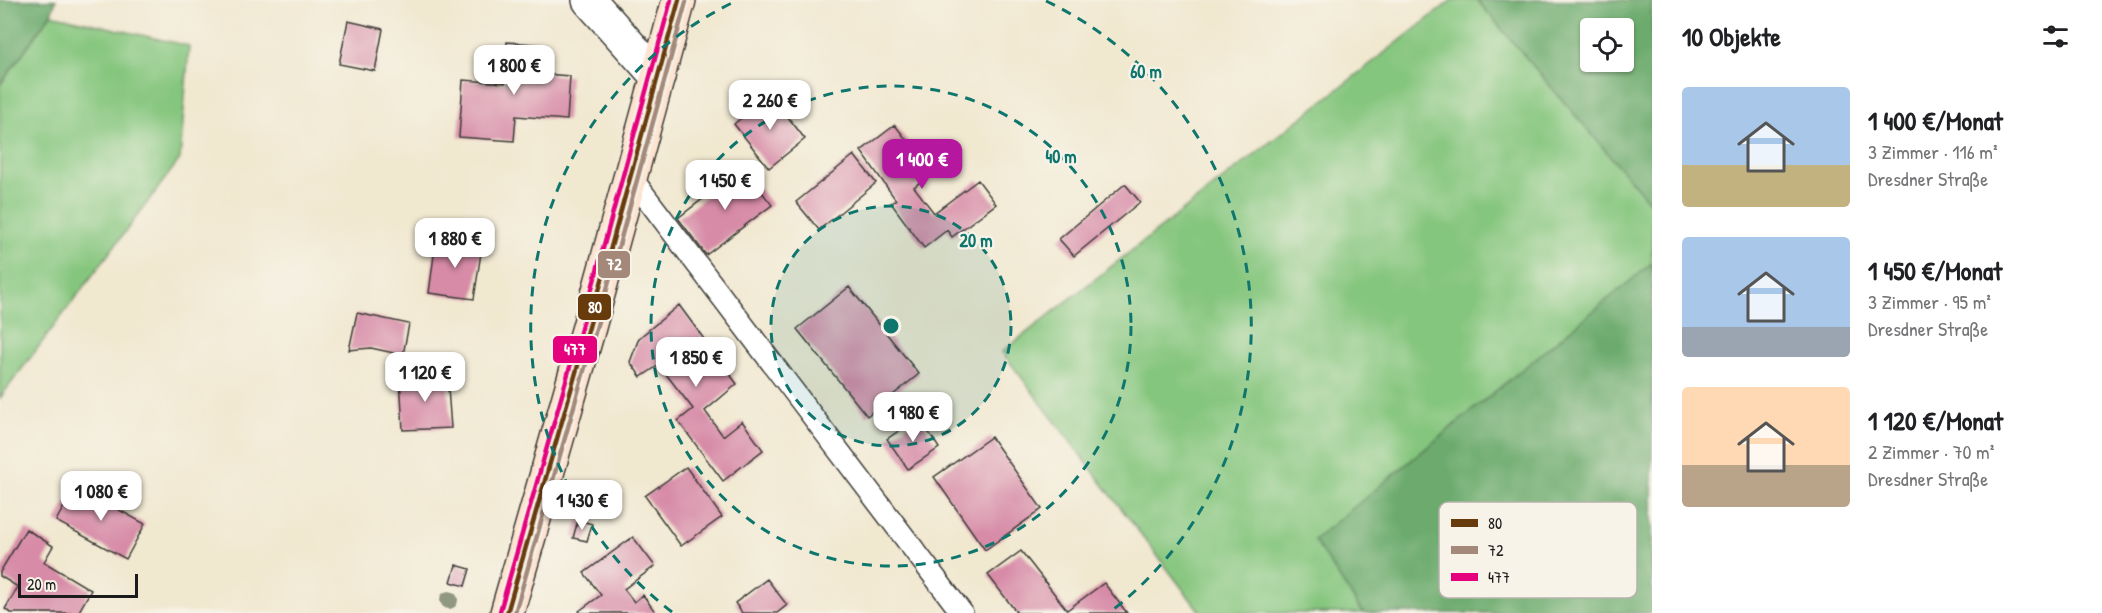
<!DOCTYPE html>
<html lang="de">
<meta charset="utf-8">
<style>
:root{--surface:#fff;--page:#f2f2f2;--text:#202124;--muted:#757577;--accent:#b5179e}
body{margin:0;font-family:"Patrick Hand",sans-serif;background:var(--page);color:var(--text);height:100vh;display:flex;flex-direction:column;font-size:22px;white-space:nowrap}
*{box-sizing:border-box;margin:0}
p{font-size:20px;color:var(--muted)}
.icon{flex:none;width:33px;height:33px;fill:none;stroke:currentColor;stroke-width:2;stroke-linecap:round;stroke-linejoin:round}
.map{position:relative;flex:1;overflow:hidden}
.panel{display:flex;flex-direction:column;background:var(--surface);width:450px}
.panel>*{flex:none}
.buttons{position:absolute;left:1580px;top:18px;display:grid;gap:12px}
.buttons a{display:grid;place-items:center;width:54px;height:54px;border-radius:6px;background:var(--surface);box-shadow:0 2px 4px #0004;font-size:30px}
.scale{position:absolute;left:18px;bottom:15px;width:120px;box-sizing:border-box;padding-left:6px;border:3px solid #1c1c1c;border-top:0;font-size:16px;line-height:21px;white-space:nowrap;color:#1c1c1c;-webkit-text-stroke:4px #f7f3e8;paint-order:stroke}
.price{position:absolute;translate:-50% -51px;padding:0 14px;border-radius:12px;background:#fff;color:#222;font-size:20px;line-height:39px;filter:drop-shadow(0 2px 3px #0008)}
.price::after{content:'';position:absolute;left:50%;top:36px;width:18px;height:14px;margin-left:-9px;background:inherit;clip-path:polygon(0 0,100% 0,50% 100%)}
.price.active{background:var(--accent);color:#fff}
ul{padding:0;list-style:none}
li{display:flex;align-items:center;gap:18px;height:150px;padding:0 30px}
li span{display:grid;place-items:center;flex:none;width:168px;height:120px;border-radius:6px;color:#555}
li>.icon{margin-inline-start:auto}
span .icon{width:72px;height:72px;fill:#fffc;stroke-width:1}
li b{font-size:26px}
h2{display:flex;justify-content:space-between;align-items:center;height:72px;padding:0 30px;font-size:26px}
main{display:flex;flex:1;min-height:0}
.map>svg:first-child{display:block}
.green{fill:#85c67e;stroke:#50714d;stroke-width:1.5}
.forest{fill:#6cab6d;stroke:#446444;stroke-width:1.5;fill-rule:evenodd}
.building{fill:#d78ba7}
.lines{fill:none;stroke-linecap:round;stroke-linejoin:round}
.lane-casing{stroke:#3c3b37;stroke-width:24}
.street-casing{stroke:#3c3b37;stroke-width:36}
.secondary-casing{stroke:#3c3b37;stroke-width:36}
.lane{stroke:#fff;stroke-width:21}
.street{stroke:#fff;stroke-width:33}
.secondary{stroke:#fde4d1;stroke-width:33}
.bus-1-casing{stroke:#f7f3e8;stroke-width:9}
.bus-2-casing{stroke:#f7f3e8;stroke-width:9}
.bus-3-casing{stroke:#f7f3e8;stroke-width:9}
.bus-1{stroke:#683b0c;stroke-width:4.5}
.bus-2{stroke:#a4897a;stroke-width:4.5}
.bus-3{stroke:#e5007d;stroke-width:4.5}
.tree{fill:#909980}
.ring{fill:none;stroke:#0f766e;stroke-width:3;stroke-dasharray:10 8}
.key{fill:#f7f3e8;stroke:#b5b2ab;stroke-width:1.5}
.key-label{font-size:16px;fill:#1c1c1c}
.centre{fill:#0f766e;stroke:#f7f3e8;stroke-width:3}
.ring-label{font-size:18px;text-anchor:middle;font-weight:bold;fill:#0f766e;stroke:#f7f3e8;stroke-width:4.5;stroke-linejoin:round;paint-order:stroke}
.line-badge{stroke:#f7f3e8;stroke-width:2}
.badge-label{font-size:16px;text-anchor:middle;font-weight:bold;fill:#fff}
</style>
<main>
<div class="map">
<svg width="1652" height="613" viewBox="0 0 1652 613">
<rect width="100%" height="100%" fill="#f7f3e8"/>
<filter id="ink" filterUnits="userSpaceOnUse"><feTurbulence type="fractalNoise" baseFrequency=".0167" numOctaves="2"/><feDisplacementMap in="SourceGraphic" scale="12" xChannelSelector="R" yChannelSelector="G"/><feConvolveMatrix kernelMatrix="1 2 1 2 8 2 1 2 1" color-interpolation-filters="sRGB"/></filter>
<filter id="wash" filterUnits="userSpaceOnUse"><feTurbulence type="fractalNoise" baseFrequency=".008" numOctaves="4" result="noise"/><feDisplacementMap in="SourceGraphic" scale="24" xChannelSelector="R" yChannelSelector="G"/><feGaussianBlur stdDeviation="1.35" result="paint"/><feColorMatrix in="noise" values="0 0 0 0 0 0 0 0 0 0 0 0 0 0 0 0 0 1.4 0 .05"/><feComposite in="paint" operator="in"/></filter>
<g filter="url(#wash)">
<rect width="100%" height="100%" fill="#f1e8d0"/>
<path class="green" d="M 1452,0 L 1477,0 L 1652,205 L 1652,263 L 1315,540 L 1363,613 L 1201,613 L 1002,352 Z
M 51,14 L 189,46 L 180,159 L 0,398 L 0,85 Z"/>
<path class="forest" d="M 0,0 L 56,0 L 51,14 L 0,85 Z
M 1477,0 L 1652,0 L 1652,205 ZM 1590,28 L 1623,28 L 1623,62 L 1590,62 Z
M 1652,263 L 1652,613 L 1363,613 L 1314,540 Z"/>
<g id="blocks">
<path class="building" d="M 348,21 L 383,29 L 375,71 L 339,64 Z
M 507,42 L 546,45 L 544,74 L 570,76 L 567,120 L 516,116 L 514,141 L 459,137 L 463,80 L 505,83 Z
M 770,94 L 805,139 L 769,168 L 734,124 Z
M 895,125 L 932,173 L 914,187 L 934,213 L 978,180 L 996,204 L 952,237 L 947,230 L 924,248 L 891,203 L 896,200 L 861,151 Z
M 854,155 L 876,183 L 819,230 L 796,202 Z
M 743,168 L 772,205 L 706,255 L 678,218 Z
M 1125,184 L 1140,202 L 1074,256 L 1059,239 Z
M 436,240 L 482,246 L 474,299 L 429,293 Z
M 849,287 L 919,374 L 867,416 L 797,329 Z
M 679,305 L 737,384 L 705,411 L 723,436 L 742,421 L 763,450 L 723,481 L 678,421 L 693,409 L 659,365 L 641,377 L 630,362 L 639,338 Z
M 357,313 L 409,324 L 403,355 L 371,348 L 349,350 Z
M 447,375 L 451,428 L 403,430 L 400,377 Z
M 919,417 L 939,448 L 908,469 L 887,439 Z
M 991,437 L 1042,509 L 985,550 L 934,477 Z
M 686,467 L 722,517 L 681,546 L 645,496 Z
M 75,486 L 145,524 L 126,559 L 56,521 Z
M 578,520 L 592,524 L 587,541 L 573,538 Z
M 26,529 L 53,546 L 44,562 L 91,590 L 78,613 L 11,613 L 5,609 L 18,587 L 0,576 L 0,572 Z
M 633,537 L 655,566 L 624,589 L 634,602 L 643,595 L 656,613 L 581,613 L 579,611 L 601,595 L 584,573 Z
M 1021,551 L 1067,610 L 1104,583 L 1127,613 L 1017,613 L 988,575 Z
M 456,565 L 470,569 L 465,586 L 451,582 Z
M 767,579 L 787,605 L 777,613 L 742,613 L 735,603 Z"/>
</g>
</g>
<g filter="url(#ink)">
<use href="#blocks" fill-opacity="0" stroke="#3c3b37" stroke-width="1.5"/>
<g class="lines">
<g class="lane-casing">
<path id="lane" d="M 630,176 L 962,613"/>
</g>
<g class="street-casing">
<path id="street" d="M 589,0 L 658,77"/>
</g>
<g class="secondary-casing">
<path id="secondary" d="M 507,613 L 589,327 L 679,0"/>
</g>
<use href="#lane" class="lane"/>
<use href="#street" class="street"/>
<use href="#secondary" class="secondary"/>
<g class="bus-1-casing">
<path id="bus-1" d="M 507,613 L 589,327 L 679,0"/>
</g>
<g class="bus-2-casing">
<path id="bus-2" d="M 515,613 L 596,329 L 686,2"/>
</g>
<g class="bus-3-casing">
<path id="bus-3" d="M 500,611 L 582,325 L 671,0"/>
</g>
<use href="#bus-1" class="bus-1"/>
<use href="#bus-2" class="bus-2"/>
<use href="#bus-3" class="bus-3"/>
</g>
<circle class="tree" cx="449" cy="600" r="9"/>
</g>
<circle cx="891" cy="326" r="120" fill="#0f766e" fill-opacity=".12"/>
<g class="ring">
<circle cx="891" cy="326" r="120"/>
<circle cx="891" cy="326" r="240"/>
<path d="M672 612A360 360 0 0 1 736 1M1046 1A360 360 0 0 1 1110 612"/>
</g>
<rect x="1439" y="502" width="198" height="96" rx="9" class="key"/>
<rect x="1451" y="519" width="27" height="8" fill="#683b0c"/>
<rect x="1451" y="546" width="27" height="8" fill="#a4897a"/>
<rect x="1451" y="573" width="27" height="8" fill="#e5007d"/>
<g class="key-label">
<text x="1488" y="529">80</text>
<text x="1488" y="556">72</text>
<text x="1488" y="583">477</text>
</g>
<circle cx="891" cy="326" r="9" class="centre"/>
<g class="ring-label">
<text x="1146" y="78">60 m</text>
<text x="1061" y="163">40 m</text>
<text x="976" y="247">20 m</text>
</g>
<g class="line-badge">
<rect x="597" y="250" width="34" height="29" rx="6" fill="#a4897a"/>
<rect x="577" y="293" width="35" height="28" rx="6" fill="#683b0c"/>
<rect x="552" y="335" width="46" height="29" rx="6" fill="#e5007d"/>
</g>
<g class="badge-label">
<text x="614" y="270">72</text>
<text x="595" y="313">80</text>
<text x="575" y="355">477</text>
</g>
</svg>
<div class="buttons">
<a><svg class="icon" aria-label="locate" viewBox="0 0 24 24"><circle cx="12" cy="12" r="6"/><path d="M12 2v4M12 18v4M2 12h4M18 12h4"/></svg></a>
</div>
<div class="scale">20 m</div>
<b class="price" style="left:514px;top:96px">1 800 €</b>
<b class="price" style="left:770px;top:131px">2 260 €</b>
<b class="price active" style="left:922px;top:190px">1 400 €</b>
<b class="price" style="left:725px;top:211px">1 450 €</b>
<b class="price" style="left:455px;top:269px">1 880 €</b>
<b class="price" style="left:696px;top:388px">1 850 €</b>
<b class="price" style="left:425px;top:403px">1 120 €</b>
<b class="price" style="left:913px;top:443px">1 980 €</b>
<b class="price" style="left:101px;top:522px">1 080 €</b>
<b class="price" style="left:582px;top:531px">1 430 €</b>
</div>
<section class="panel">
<h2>10 Objekte<svg class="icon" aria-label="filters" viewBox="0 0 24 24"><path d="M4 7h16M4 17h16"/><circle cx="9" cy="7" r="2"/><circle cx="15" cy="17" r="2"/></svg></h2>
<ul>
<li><span style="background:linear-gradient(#a9c7e8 65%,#c2b280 0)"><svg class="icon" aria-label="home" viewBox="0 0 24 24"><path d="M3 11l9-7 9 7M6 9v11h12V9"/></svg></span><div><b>1 400 €/Monat</b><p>3 Zimmer · 116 m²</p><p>Dresdner Straße</p></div></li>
<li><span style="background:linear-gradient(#a9c7e8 75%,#9aa5b1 0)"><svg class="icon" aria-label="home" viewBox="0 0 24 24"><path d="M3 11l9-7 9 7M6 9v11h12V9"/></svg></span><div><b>1 450 €/Monat</b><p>3 Zimmer · 95 m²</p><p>Dresdner Straße</p></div></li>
<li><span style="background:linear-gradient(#ffd9b3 65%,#b9a48a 0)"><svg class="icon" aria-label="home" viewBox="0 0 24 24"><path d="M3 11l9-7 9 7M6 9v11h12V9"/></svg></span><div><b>1 120 €/Monat</b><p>2 Zimmer · 70 m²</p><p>Dresdner Straße</p></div></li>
</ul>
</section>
</main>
